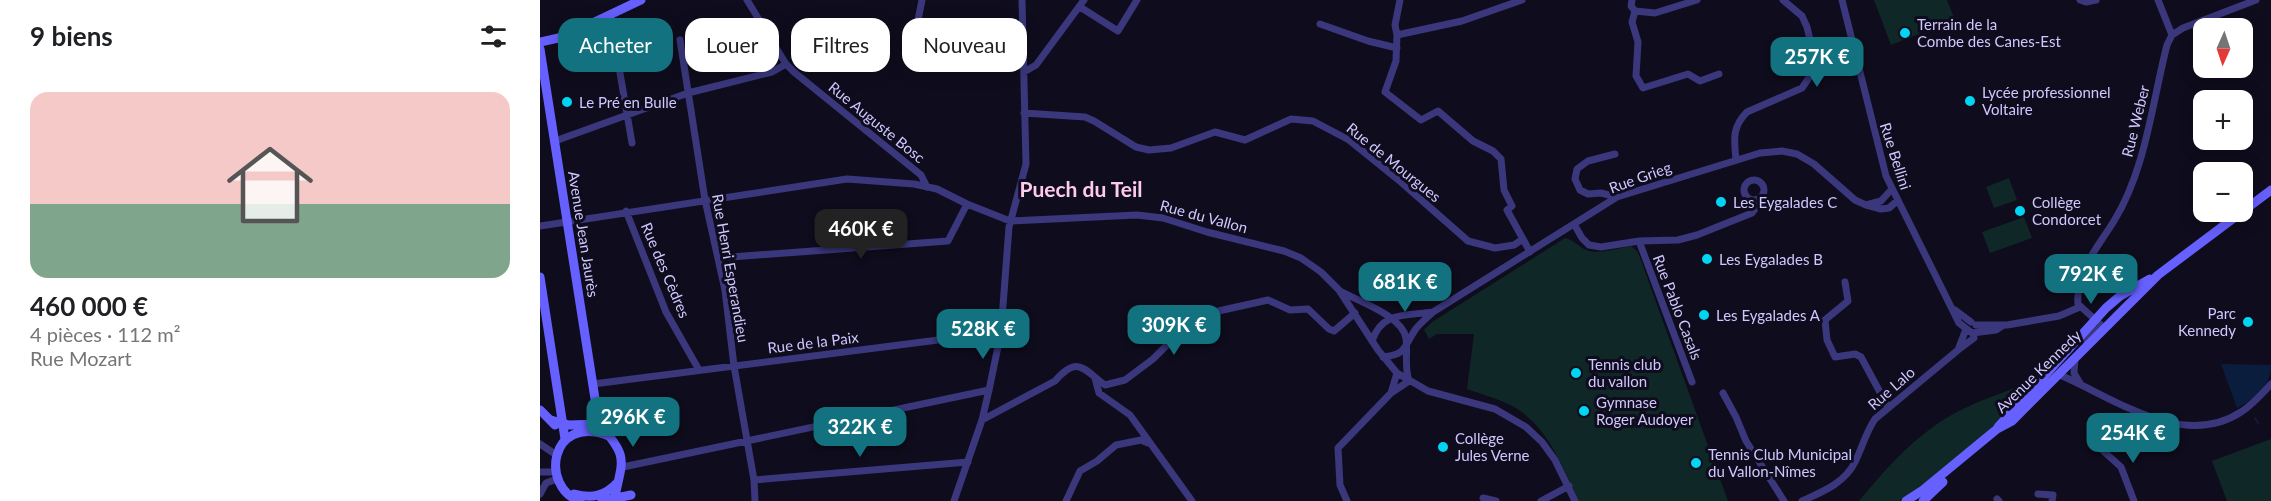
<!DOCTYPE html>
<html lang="fr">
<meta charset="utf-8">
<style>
:root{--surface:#fff;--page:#f6f6f6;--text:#202124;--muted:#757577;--line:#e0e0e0;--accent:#127280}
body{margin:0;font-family:Lato,sans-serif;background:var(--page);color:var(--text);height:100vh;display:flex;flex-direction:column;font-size:22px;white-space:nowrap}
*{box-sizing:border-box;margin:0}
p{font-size:20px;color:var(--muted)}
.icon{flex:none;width:33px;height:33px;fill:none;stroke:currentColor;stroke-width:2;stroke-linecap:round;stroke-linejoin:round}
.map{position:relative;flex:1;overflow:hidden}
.panel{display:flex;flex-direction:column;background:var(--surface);width:540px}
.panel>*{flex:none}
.top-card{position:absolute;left:18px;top:18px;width:570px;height:54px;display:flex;gap:12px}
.needle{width:39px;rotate:183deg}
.controls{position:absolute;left:1653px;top:18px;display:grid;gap:12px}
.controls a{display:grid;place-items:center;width:60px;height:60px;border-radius:12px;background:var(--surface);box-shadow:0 3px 15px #0003;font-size:30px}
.price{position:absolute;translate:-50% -51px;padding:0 14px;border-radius:12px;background:var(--accent);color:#fff;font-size:20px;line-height:39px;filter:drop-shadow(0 2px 3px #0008)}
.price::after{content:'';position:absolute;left:50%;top:36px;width:18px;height:14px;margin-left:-9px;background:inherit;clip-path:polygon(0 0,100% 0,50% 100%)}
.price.on{background:#222;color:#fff}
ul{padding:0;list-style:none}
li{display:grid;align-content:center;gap:12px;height:318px;padding:0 30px}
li+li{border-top:2px solid var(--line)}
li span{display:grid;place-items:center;height:186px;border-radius:18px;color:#555}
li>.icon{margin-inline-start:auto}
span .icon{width:108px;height:108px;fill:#fffc;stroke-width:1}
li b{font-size:26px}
h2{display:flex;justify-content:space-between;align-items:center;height:72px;padding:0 30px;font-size:26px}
.pill{padding:0 21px;border-radius:18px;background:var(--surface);box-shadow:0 3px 15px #0003;font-size:21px;line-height:54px}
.pill.on{background:var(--accent);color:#fff}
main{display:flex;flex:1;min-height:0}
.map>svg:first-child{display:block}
.green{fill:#0f2726}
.water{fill:#0b1d3d}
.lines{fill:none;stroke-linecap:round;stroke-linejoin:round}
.stream{stroke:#0b1d3d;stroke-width:2}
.street{stroke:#3a377c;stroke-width:7}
.secondary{stroke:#6660fe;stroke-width:9}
.poi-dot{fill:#02d5f1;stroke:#0f0c1d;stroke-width:2}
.labels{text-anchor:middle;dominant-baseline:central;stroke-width:6;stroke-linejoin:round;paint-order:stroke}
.poi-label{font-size:15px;fill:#cfc8ff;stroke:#0f0c1d;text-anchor:start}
.street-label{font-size:15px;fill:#cfc8ff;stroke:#0f0c1d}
.district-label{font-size:21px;font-weight:bold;fill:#ffcaeb;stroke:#0f0c1d}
</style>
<main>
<section class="panel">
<h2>9 biens<svg class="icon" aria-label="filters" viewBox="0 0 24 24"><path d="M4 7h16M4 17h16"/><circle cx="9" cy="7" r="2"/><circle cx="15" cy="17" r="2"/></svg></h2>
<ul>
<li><span style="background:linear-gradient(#f6c9c9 60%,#7fa58c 0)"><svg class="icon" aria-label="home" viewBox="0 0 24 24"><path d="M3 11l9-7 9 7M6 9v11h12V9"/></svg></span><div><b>460 000 €</b><p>4 pièces · 112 m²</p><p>Rue Mozart</p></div></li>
</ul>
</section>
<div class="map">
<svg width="1731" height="501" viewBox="0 0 1731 501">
<rect width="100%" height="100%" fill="#0f0c1d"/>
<path class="green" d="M 1334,0 L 1407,0 L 1415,20 L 1351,45 Z
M 1469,178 L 1477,200 L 1454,208 L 1446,187 Z
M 1484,217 L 1492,238 L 1450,253 L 1442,232 Z
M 1025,238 C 1034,240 1038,246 1046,250 C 1059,255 1078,248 1091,246 L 1098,252 L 1188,501 L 1039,501 C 1021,465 1006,420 966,403 C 953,397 940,394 927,389 L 934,334 L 897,334 L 889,339 L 884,330 L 892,322 Z
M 1479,386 L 1485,394 L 1434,445 L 1379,488 L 1359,501 L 1319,501 C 1348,466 1378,432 1419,411 C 1438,401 1460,394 1479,386 Z
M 1731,439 L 1731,501 L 1687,501 L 1672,461 Z"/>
<path class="water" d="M 1681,364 L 1731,365 C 1731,386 1715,399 1697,408 Z"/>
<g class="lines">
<path class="stream" d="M 1715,418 L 1718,423"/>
<path class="street" d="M 207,0 L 246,64 L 254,72 L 381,175 L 387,187
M 382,0 L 376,30 L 382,54
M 860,0 L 855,25 L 857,35 L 856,61 L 845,92 L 881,120 L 898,111 L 933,141 L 953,151 L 961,159 L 964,190 L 972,206 L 967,210 L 983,239
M 1092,0 L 1091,6 L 1095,11 L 1092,22 L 1098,42 L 1096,76 L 1103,88 L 1148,74 L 1160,81 L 1179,74
M 1302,0 L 1346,176 L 1419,323 L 1432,333 L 1456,330 L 1462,326
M 1540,0 L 1546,2 L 1556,0
M 1618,0 L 1632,35
M 540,7 L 578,31 L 597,0
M 1095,11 L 1115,13 L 1157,0
M 70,15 L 92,143
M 780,24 L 828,41 L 857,48
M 857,35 L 922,21 L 982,0
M 140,40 L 165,200 L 185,290 L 194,366 L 214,480 L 215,501
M 484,72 L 496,65 L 544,0
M 484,113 L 545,117 L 554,121 L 596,147 L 609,150 L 631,148 L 675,132 L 705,140 L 751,119 L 773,121 L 809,140 L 861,182 L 928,241 L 955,248 L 974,245 L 983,239 L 990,252
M 15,141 L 148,93 L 232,72 L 246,64
M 1075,154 L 1048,161 L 1037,169 L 1035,179 L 1040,190 L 1048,194 L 1061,193 L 1077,197
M 1196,160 C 1194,139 1192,127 1207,112 L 1262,88 L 1275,69 L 1275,61 L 1267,27 L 1262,16 L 1243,0
M1204 190a10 10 0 1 1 20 0a10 10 0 1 1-20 0Z
M 1326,205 L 1341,201 L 1351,190
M 86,211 L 126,312 L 159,370
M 1034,224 L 1042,238 L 1049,245 L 1061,247 L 1099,241 L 1138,240 L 1157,235 L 1212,213 L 1215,209 L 1215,200
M 0,226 L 307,179 L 374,184 L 397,189 L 427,204 L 470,221 L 597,215 L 623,218 L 667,232 L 744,251 L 761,258 L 781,272 L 799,290 L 838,350 L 857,373 L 888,391 L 955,409 L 986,427 L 1002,442 L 1015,460 L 1035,501
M 1099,241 L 1152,382
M 178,258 L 408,241 L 427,204
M 1305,282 L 1308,301 L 1285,320 L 1287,340 L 1295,357 L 1315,354 L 1321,357 L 1348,407
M 802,292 C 820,302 862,316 866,338 C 868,353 864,366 869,381
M 1415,310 L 1431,322
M 1436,325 L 1467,325 L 1519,316 L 1540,307
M 832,341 C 842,311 866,316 893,312
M 1544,347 L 1545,342 L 1561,325 L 1538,304 C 1535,272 1558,247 1574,221 C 1606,169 1612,103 1627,45 L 1632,35 L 1643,28 L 1716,0
M 1418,350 L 1426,329
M 843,357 C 867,354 863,348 875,330 C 879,324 887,318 893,312 L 1077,197 L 1220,153 L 1242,151 L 1257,154 L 1274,164 L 1315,200 L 1326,205 L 1341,209 L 1349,208 L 1357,201
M 1535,359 L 1534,373 L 1540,383
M 1520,375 C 1574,398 1643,450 1701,412 C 1712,405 1722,394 1731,384
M 555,378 L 559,393 L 590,415 L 652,501
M 53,384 L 461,332
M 851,393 L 857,373
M 1183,393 L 1196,417 L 1206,441 L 1244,501
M 442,420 L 515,381 C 538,354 544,370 565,385 L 585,380 L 613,359 L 656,316 L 728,300 L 750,310 L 768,309 L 789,329 L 794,331 L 815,313
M 0,444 L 15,454
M 1560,448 L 1581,467 L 1594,501
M 83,467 L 449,390
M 0,472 L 14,472
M 214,480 L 428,462
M 0,494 L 6,483 L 17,479
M 1498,494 L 1513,495 L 1512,501
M 943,498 L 956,501
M 1457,499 L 1459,501
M 414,501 L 442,420 L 449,390 L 461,332 L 469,227 L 486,164 L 482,0
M 526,501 L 540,471 L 557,461 L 576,445 L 601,440 L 608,443
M 807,501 L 800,485 L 798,448 L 851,393 L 869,381
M 1001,501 L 1029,486
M 1262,501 C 1282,492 1305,483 1315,462 C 1322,448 1326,432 1335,419 L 1418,350 L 1434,338 L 1433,333"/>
<path class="secondary" d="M 0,42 L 23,37 L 101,0
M 0,49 L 59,424
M 0,277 L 25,439
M 0,410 L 15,425
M 11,420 L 29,425 L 59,424 C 90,458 82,460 74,501
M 1458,427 L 1566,308 L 1580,296 L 1610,279
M 34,494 C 52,499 65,496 78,482
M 40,501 C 0,488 9,413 69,436
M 62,501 L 91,495
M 1366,501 L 1383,490 L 1457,429 L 1472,421 L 1618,275 L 1731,190
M 1383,501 L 1403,482"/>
</g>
<g class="poi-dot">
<circle cx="1365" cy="33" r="6"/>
<circle cx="1430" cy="101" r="6"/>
<circle cx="27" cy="102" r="6"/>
<circle cx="1181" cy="202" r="6"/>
<circle cx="1480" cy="211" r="6"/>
<circle cx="1167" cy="259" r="6"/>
<circle cx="1164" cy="315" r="6"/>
<circle cx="1708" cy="322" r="6"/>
<circle cx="1036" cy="373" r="6"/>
<circle cx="1044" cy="411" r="6"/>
<circle cx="903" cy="447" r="6"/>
<circle cx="1156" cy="463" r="6"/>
</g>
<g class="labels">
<g class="poi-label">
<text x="1377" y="24">Terrain de la<tspan x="1377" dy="17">Combe des Canes-Est</tspan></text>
<text x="1442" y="92">Lycée professionnel<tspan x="1442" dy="17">Voltaire</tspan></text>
<text x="39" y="102">Le Pré en Bulle</text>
<text x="1193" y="202">Les Eygalades C</text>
<text x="1492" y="202">Collège<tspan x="1492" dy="17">Condorcet</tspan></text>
<text x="1179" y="259">Les Eygalades B</text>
<text x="1696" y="313" text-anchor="end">Parc<tspan x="1696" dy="17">Kennedy</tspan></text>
<text x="1176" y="315">Les Eygalades A</text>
<text x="1048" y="364">Tennis club<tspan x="1048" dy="17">du vallon</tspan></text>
<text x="1056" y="402">Gymnase<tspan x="1056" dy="17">Roger Audoyer</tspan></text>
<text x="915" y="438">Collège<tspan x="915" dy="17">Jules Verne</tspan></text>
<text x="1168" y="454">Tennis Club Municipal<tspan x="1168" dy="17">du Vallon-Nîmes</tspan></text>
</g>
<g class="street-label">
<text transform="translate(1595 121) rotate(-76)">Rue Weber</text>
<text transform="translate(337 122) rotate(39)">Rue Auguste Bosc</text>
<text transform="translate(1356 156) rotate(72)">Rue Bellini</text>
<text transform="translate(854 162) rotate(39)">Rue de Mourgues</text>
<text transform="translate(1100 177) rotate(-20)">Rue Grieg</text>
<text transform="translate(664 216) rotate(15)">Rue du Vallon</text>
<text transform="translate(44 234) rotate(81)">Avenue Jean Jaurès</text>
<text transform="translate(191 268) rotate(80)">Rue Henri Esperandieu</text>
<text transform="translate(126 270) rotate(67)">Rue des Cèdres</text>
<text transform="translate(1138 307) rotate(69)">Rue Pablo Casals</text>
<text transform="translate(273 342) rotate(-7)">Rue de la Paix</text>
<text transform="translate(1498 371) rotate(-44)">Avenue Kennedy</text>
<text transform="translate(1351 388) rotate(-41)">Rue Lalo</text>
</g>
<g class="district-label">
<text x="541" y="188">Puech du Teil</text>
</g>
</g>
</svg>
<div class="controls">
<a><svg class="needle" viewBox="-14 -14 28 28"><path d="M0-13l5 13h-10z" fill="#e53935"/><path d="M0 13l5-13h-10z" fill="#757577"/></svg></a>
<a>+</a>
<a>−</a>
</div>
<b class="price" style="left:1277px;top:88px">257K €</b>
<b class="price on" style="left:321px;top:260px">460K €</b>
<b class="price" style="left:1551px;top:305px">792K €</b>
<b class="price" style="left:865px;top:313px">681K €</b>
<b class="price" style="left:634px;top:356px">309K €</b>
<b class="price" style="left:443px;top:360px">528K €</b>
<b class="price" style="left:93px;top:448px">296K €</b>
<b class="price" style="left:320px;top:458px">322K €</b>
<b class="price" style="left:1593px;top:464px">254K €</b>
<div class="top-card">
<a class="pill on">Acheter</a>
<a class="pill">Louer</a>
<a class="pill">Filtres</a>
<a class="pill">Nouveau</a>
</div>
</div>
</main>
